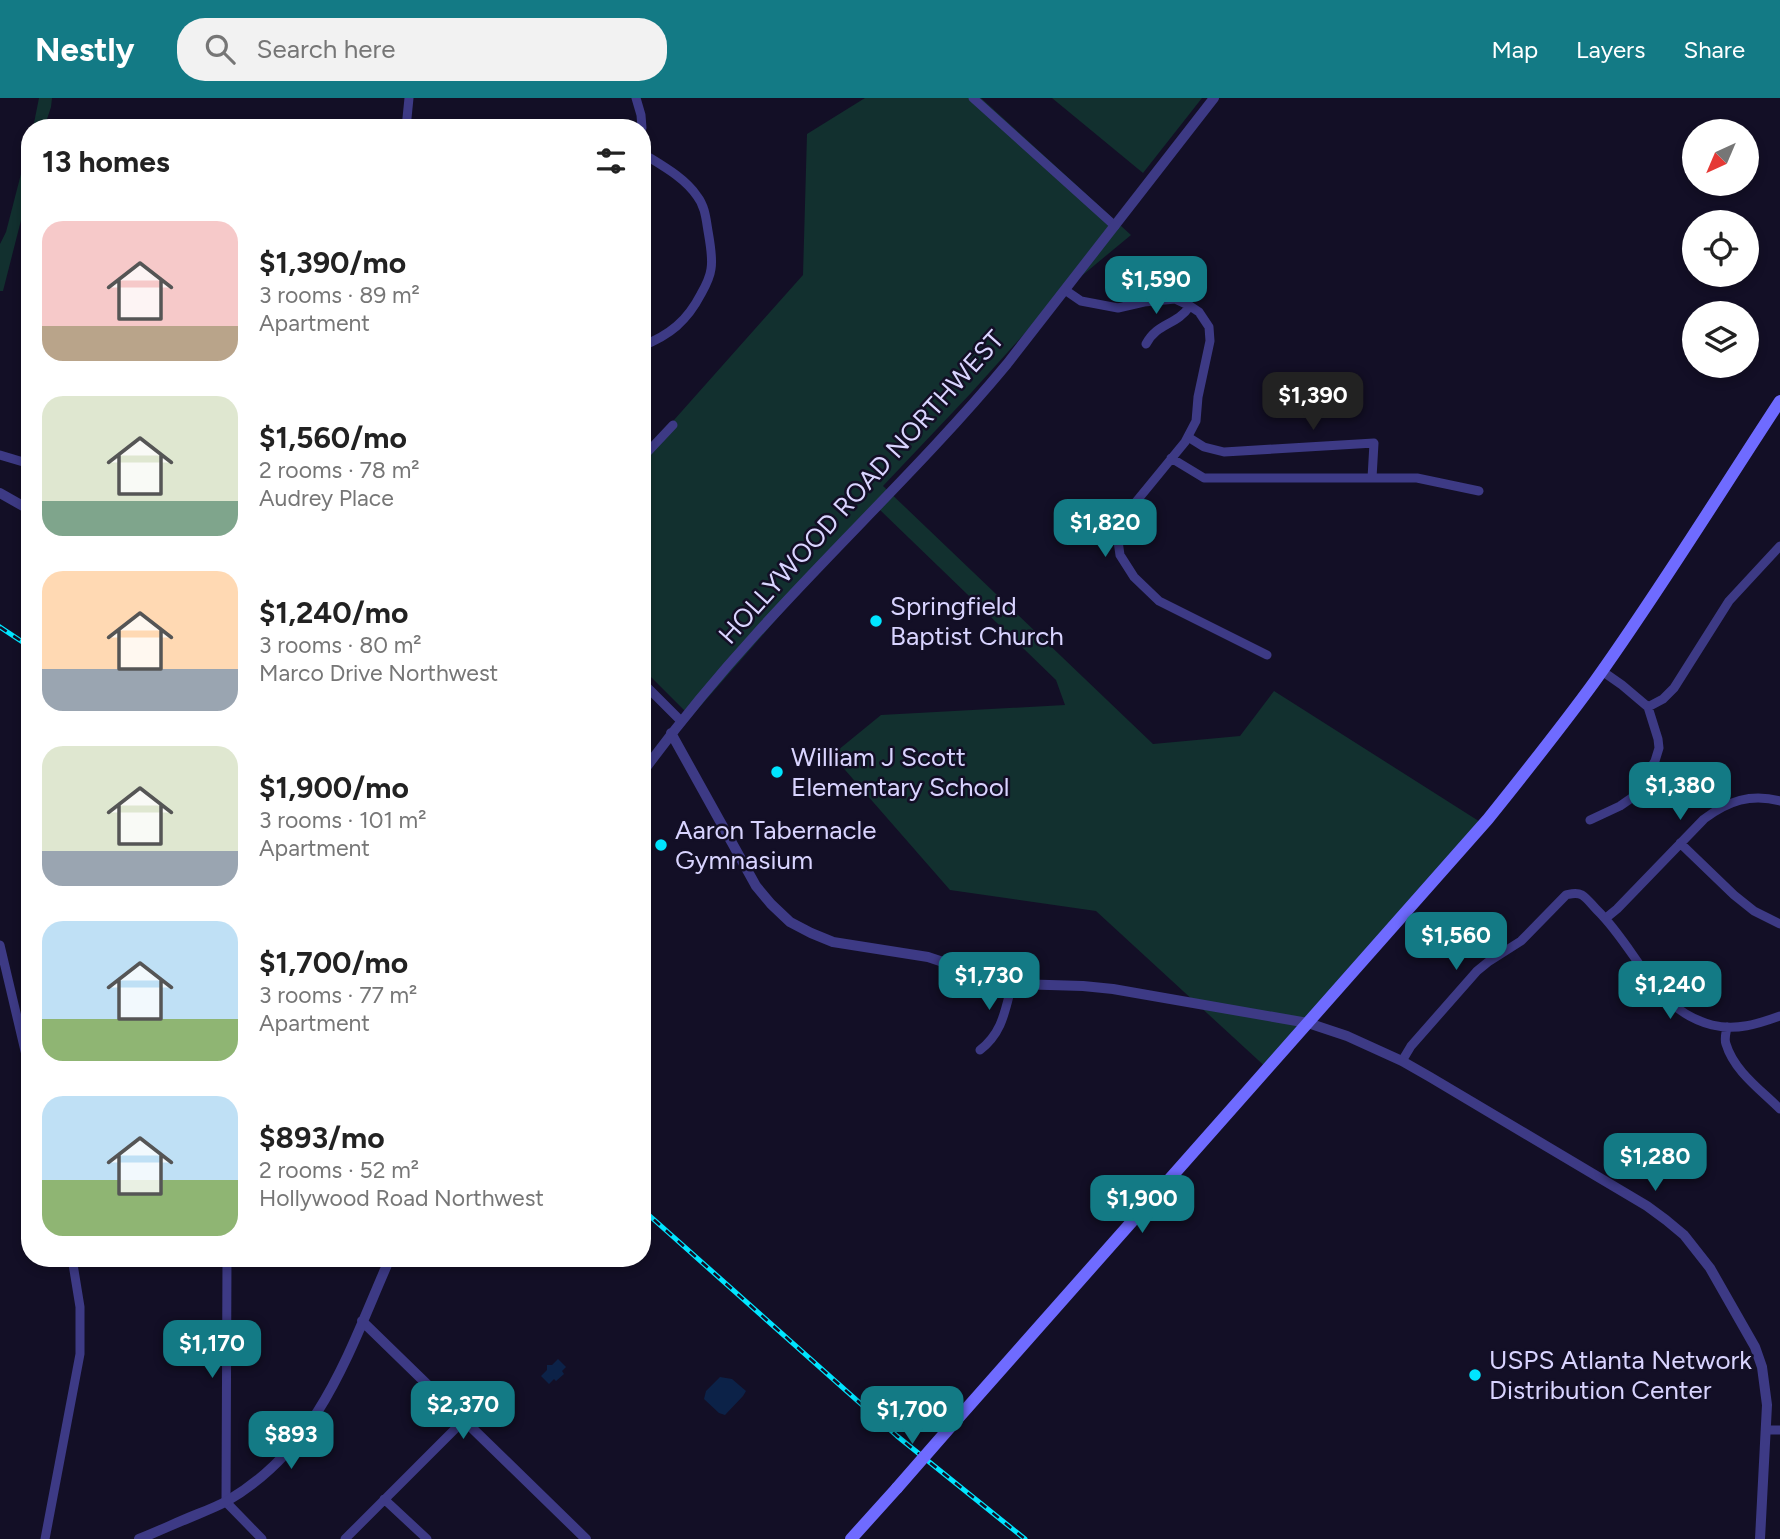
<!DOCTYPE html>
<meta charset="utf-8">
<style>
:root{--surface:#fff;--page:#f2f2f2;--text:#222;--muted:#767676;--accent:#137a85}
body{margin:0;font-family:Figtree,sans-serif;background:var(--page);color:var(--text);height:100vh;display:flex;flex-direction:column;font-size:26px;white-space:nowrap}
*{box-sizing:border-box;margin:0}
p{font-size:23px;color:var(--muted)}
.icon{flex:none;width:38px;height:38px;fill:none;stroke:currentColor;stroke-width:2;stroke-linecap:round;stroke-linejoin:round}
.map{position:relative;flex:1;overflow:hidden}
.panel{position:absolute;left:21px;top:21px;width:630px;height:1148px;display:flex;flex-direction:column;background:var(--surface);border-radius:28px;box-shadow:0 4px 10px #0003}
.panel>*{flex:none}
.needle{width:46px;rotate:224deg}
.controls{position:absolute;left:1682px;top:21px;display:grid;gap:14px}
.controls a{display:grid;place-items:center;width:77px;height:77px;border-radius:50%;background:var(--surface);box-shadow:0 4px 10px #0003;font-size:35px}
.price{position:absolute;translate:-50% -60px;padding:0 16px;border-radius:14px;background:var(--accent);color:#fff;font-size:23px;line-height:46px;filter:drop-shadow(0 2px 4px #0008)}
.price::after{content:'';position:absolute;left:50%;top:42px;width:21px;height:16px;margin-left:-10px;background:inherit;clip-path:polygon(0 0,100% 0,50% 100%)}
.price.selected{background:#222;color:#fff}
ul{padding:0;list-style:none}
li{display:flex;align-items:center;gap:21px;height:175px;padding:0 21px}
li span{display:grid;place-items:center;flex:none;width:196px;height:140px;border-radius:21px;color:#555}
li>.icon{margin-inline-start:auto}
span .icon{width:84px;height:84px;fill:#fffc;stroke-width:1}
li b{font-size:30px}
h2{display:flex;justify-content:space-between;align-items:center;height:84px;padding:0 21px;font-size:30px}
header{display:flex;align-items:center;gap:42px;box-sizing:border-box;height:98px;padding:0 35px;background:var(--accent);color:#fff}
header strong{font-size:33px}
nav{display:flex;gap:38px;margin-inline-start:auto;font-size:24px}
.search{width:490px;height:63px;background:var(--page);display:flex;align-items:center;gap:18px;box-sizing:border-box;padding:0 24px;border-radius:28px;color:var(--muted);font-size:26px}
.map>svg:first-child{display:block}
.green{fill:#12302f}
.water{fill:#0c2248}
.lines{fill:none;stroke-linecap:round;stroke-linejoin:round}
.minor{stroke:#3d3a85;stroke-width:9}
.tertiary{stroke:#3d3a85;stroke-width:10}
.secondary{stroke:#6f6bff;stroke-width:12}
.rail-casing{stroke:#00e5ff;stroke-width:5}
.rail{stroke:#130f26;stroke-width:2.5;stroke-dasharray:8;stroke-linecap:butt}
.secondary-bridge{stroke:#6f6bff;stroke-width:12}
.poi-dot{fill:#00e5ff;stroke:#130f26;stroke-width:2.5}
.labels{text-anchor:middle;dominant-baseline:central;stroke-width:5;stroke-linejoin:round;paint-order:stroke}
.street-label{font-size:26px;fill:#d9d4ff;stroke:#130f26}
.poi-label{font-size:26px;fill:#d9d4ff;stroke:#130f26;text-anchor:start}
</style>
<header>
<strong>Nestly</strong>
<div class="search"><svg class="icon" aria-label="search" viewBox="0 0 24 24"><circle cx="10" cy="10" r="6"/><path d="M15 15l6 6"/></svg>Search here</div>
<nav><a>Map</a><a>Layers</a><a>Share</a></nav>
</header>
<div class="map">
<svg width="1780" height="1441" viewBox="0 0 1780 1441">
<rect width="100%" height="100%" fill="#130f26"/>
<path class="green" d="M 39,0 L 52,0 L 51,9 L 44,30 L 33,30 Z
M 865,0 L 981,0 L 1131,137 L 1061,195 L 971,295 L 883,388 L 1153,646 L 1240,638 L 1274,593 L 1485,727 L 1270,973 L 1096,813 L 950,792 L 832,657 L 881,617 L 1065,607 L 1056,582 L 880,412 L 830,460 L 691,619 L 642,570 L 642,358 L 803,177 L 807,36 Z
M 1052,0 L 1202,0 L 1143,75 Z
M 30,41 L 30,87 L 3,193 L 0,193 L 0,146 L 6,134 Z"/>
<path class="water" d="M 558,1261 L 566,1269 L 562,1273 L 564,1276 L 556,1283 L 554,1281 L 549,1286 L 541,1278 L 547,1272 L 547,1267 L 552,1267 Z
M 720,1279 L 732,1281 L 746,1293 L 743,1298 L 725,1317 L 719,1315 L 704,1301 L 706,1293 Z"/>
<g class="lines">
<path class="minor" d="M 636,0 L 641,17 L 642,30
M 973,0 L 1115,128
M 406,30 L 409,0
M 642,55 C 661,67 684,79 697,98 C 705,108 706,121 708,133 C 710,145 713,160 711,171 C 710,179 705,189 701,196 C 687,223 670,237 642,248
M 1065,192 L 1081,203 L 1118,210 L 1144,204 L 1175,201 L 1190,208 L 1199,214 L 1209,229 L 1210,243 L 1198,299 L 1196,323 L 1185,344 L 1135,405 L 1125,423 L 1118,443 L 1120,457 L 1134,479 L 1159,503 L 1267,557
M 1146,246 C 1158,224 1176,228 1190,208
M 1188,339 L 1204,349 L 1224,354 L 1374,345 L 1372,380
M 0,357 L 30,366
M 642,360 L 673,327
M 1171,360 L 1204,380 L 1417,380 L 1479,393
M 642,584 L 681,623
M 1648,609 L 1663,601 L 1674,590 L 1729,503 L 1780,448
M 1590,722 L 1620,708 L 1633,699 L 1655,663 L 1659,650 L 1658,641 L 1648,609 L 1622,587 L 1602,573
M 1680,745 L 1734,797 L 1754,813 L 1780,826
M 1606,820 L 1617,811 L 1704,721 C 1728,703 1751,695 1780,703
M 0,847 L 30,974
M 1727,929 C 1726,935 1724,941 1726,946 C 1734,973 1761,992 1780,1011
M 980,952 C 1003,934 1005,912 1012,886
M 1402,963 L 1411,948 L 1477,873 L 1488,864 L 1521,843 L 1566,797 C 1571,796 1576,794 1582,797 C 1587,800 1592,807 1597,812 C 1625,839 1642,877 1670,904 C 1682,915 1697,923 1712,927 C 1736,933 1758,926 1780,918
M 227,1160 L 226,1404 L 262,1441
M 1766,1332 L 1780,1332
M 384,1401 L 427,1441
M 45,1441 L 80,1256 L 80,1209 L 72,1160
M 345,1441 L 464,1322"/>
<path class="tertiary" d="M 0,395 L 30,412
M 671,635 L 756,788 L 771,806 L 790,824 L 811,835 L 833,844 L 928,859 L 994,881 L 1012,886 L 1083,888 L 1113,891 L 1308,925 L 1347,938 L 1402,963 L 1430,979 L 1647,1108 L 1666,1122 L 1684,1137 L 1710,1170 L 1755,1249 L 1762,1269 L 1767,1307 L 1760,1441
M 642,675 C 678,626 716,580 757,535 C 839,444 929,360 1007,266 L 1214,0
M 362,1223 L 586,1441
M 139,1441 C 159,1433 178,1424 198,1416 C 208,1412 218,1408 227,1403 C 320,1349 349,1253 390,1160"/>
<path class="secondary" d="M 952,1327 L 1488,721 C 1524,676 1561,630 1595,583 C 1660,492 1719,396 1780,303
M 851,1441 L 897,1390"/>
<g class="rail-casing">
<path id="rail" d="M 0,529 L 30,549
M 642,1111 L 897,1338 L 1025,1441"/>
</g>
<use href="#rail" class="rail"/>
<path class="secondary-bridge" d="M 897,1390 L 952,1327"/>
</g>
<g class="poi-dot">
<circle cx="876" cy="523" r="7"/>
<circle cx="777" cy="674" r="7"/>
<circle cx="661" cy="747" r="7"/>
<circle cx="1475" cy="1277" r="7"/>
</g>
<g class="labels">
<g class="street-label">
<text transform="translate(861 389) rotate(-48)">HOLLYWOOD ROAD NORTHWEST</text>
</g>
<g class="poi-label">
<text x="890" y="508">Springfield<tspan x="890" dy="30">Baptist Church</tspan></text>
<text x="791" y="659">William J Scott<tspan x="791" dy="30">Elementary School</tspan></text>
<text x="675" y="732">Aaron Tabernacle<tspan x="675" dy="30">Gymnasium</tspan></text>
<text x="1489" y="1262">USPS Atlanta Network<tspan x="1489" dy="30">Distribution Center</tspan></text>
</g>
</g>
</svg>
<div class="controls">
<a><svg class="needle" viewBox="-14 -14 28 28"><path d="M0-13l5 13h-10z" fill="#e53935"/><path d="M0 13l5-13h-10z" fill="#767676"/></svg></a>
<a><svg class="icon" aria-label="locate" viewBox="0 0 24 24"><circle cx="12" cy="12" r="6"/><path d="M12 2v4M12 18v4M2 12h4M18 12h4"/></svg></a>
<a><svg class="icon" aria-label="layers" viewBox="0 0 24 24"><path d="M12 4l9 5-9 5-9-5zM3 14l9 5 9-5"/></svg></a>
</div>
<b class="price" style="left:1156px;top:218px">$1,590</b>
<b class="price selected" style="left:1313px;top:334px">$1,390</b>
<b class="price" style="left:1105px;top:461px">$1,820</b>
<b class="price" style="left:1680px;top:724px">$1,380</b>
<b class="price" style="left:1456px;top:874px">$1,560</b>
<b class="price" style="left:989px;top:914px">$1,730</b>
<b class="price" style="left:1670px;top:923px">$1,240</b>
<b class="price" style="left:1655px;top:1095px">$1,280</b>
<b class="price" style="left:1142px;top:1137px">$1,900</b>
<b class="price" style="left:212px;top:1282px">$1,170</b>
<b class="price" style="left:463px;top:1343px">$2,370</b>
<b class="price" style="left:912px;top:1348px">$1,700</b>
<b class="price" style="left:291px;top:1373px">$893</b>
<section class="panel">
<h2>13 homes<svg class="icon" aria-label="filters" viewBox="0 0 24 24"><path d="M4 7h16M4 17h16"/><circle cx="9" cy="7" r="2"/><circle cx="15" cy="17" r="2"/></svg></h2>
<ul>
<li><span style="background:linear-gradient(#f6c9c9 75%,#b9a48a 0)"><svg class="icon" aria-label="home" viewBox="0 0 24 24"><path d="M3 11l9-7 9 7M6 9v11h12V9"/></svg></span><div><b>$1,390/mo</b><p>3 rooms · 89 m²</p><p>Apartment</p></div></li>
<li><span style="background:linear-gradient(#dfe7d0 75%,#7fa58c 0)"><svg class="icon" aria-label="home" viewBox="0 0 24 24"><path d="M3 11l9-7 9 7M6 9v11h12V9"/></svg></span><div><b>$1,560/mo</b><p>2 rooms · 78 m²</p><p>Audrey Place</p></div></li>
<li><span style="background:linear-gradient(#ffd9b3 70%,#9aa5b1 0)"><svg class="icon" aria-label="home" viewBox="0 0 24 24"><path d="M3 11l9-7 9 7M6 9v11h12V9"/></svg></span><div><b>$1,240/mo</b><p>3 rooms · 80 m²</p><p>Marco Drive Northwest</p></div></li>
<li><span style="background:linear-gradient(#dfe7d0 75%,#9aa5b1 0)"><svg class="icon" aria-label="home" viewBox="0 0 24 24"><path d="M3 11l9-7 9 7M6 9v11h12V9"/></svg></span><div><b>$1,900/mo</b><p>3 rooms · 101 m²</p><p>Apartment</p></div></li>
<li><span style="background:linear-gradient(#bfe0f5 70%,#8fb573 0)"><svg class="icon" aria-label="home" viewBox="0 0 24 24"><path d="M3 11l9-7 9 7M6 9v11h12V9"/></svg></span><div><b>$1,700/mo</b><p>3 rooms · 77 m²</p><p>Apartment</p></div></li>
<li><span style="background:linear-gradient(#bfe0f5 60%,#8fb573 0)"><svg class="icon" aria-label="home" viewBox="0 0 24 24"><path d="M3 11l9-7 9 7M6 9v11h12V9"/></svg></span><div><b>$893/mo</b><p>2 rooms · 52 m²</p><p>Hollywood Road Northwest</p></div></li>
</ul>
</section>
</div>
